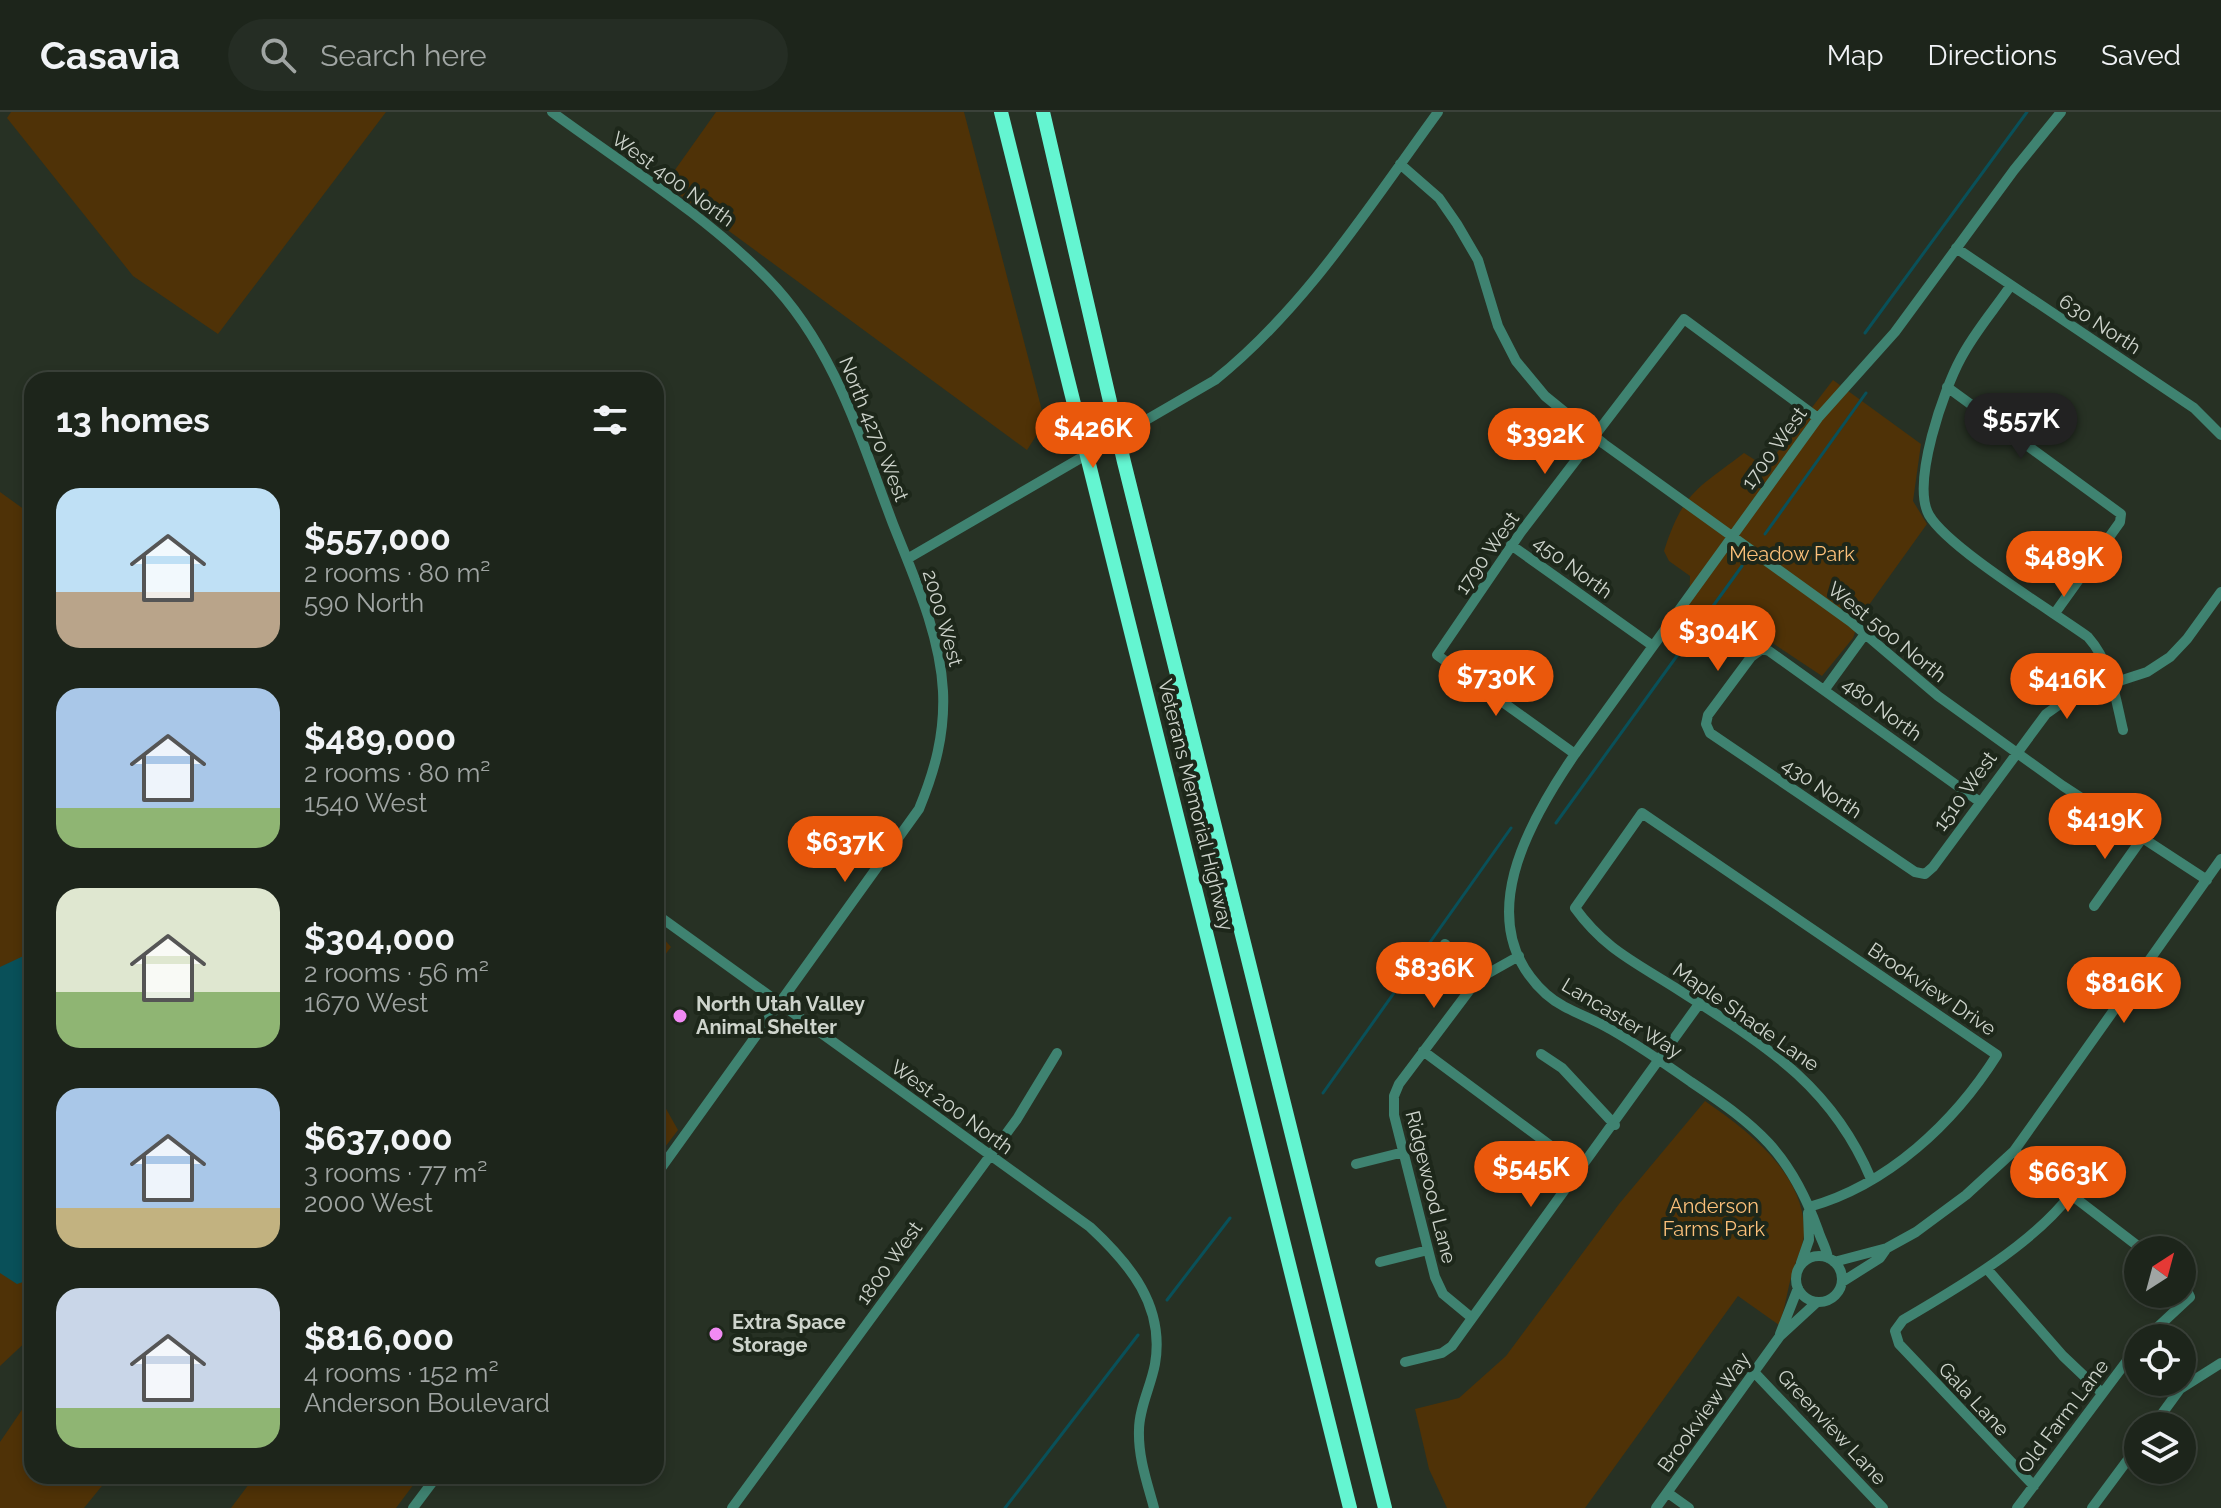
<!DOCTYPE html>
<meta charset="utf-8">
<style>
:root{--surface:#1d251b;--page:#252d24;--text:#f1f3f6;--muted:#a0a5a3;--line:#3b423a;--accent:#ea580c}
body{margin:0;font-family:Raleway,sans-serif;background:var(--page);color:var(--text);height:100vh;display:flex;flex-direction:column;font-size:30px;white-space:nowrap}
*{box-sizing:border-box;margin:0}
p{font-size:26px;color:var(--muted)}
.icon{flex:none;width:44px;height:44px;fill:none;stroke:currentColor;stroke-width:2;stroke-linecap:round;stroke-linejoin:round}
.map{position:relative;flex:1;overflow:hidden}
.side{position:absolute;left:24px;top:260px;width:640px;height:1112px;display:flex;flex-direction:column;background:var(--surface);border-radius:24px;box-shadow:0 4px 12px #0003,0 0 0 2px var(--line)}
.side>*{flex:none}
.needle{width:52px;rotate:36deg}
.fabs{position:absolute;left:2124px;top:1124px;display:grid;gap:16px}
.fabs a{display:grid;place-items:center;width:72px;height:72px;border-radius:50%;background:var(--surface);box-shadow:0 4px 12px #0003,0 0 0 2px var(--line);font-size:40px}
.price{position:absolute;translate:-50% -68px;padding:0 18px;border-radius:28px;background:var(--accent);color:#fff;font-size:26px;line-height:52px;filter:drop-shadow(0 2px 4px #0008)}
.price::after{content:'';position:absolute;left:50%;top:48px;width:24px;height:18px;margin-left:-12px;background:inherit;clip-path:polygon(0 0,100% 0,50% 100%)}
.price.on{background:#222;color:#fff}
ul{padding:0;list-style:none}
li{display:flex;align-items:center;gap:24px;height:200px;padding:0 32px}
li span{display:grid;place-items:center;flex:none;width:224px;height:160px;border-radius:24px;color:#555}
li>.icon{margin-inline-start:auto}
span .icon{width:96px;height:96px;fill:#fffc;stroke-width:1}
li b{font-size:34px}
h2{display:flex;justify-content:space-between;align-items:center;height:96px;padding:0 32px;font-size:34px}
header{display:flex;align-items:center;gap:48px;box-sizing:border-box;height:112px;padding:0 40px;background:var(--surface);border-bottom:2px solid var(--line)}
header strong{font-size:38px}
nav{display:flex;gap:44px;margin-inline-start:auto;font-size:28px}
.search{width:560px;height:72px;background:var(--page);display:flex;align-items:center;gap:20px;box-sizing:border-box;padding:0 28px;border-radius:44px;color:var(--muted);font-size:30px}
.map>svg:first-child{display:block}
.green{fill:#4f3207}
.water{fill:#095059}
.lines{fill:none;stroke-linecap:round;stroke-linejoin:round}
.stream{stroke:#095059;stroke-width:3}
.minor{stroke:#3f8371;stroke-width:10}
.highway{stroke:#64f5d1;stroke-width:14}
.poi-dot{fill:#f18af4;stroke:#1d271a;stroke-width:3}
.labels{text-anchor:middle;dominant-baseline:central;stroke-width:8;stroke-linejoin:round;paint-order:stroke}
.street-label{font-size:20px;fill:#ced4cc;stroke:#1d271a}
.park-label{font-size:20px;fill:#fcc07a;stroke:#1d271a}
.poi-label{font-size:20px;font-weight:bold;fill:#ced4cc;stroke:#1d271a;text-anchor:start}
</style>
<header>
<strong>Casavia</strong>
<div class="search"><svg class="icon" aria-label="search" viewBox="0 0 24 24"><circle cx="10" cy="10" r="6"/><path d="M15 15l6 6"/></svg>Search here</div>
<nav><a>Map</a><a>Directions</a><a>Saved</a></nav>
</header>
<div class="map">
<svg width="2221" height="1396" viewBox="0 0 2221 1396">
<rect width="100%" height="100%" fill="#273124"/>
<path class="green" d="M 11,0 L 386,0 L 218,222 L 133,164 L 7,6 Z
M 716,0 L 964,0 L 1045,310 L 1027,338 L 665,72 Z
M 1833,268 L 1921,332 L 1913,389 L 1927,412 L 1861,504 L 1853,526 L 1822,564 L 1771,530 L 1756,530 L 1742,543 L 1689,504 L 1690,464 L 1669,449 L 1664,439 C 1683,380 1697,377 1744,341 L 1766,355 Z
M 0,380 L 32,403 L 32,1224 L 0,1254 Z
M 656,818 L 671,835 L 656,855 Z
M 656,979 L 678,1018 L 656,1047 Z
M 1705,989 C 1747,1018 1803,1060 1804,1117 C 1805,1132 1797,1145 1793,1159 C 1787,1177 1786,1195 1779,1213 L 1738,1184 L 1585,1396 L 1447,1396 L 1429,1357 L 1415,1297 L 1459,1286 L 1506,1244 L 1619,1092 Z
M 32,1283 L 32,1364 L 110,1364 L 84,1396 L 0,1396 L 0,1330 Z
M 255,1364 L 420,1364 L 396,1396 L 231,1396 Z"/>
<path class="water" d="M 32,840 L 32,1167 L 17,1172 L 0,1161 L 0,855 Z"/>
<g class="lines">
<path class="stream" d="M 1865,221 L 2027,0
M 1765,422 L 1866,281
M 1556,711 L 1742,454
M 1323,981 L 1511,716
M 1167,1188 L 1230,1106
M 1005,1396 L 1138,1223"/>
<path class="minor" d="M 552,0 C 624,53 704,102 767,166 C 834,234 860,325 893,412 C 914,465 940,522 943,579 C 945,622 935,658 919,697 L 656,1063
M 1400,52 L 1439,86 L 1457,112 L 1478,148 L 1498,214 L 1516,249 L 1545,284 L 1604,332 L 1851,510 L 1938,584 L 2063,674 L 2207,768
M 1956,136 L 2194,296 L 2221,323
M 2009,176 C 1993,199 1974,221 1961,246 C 1944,277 1911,371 1929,403 C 1948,436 2052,499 2088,525 C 2111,551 2115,584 2123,618
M 1947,275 L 2121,402 L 2120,410 L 2055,501
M 1511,433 L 1653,534
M 907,447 L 1215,268 C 1306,195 1370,93 1438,0
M 1825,577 L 1865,522
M 1575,642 L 1437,543 L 1521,420 L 1684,207 L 1818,306
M 1980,690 L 1769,539 L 1762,537 L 1751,545 L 1708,603 L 1706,612 L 1710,621 L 1915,760 L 1925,762 L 1933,755 L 2046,602 L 2070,585 L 2147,560 L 2170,545 L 2187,527 L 2221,480
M 2094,794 L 2143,725
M 656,802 L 1090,1115 C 1130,1152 1165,1194 1155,1252 C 1151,1274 1139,1296 1139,1318 C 1138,1345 1147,1370 1154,1396
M 1445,832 L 1478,867
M 1423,939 L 1582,1057
M 1541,942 L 1562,956 L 1615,1013
M 2014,1039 L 2143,1138
M 1356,1052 L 1404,1040
M 1809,1095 C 1888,1073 1954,1011 1997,943 L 1642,701 L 1575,796 C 1604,836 1633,849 1674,875 C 1759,930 1830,969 1871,1067
M1796 1167a23 23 0 1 1 46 0a23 23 0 1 1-46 0Z
M 1828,1146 C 1826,1135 1821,1128 1818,1118 C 1790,1040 1757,1014 1691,970 C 1664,951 1638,933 1610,917 C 1589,904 1565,899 1546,882 C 1469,812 1529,709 1575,642 L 1818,306 L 1895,220 L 2014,58 L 2061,0
M 1380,1150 L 1428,1138
M 1834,1150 L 1887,1136 L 1916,1120 L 1966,1083 L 2014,1039 L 2221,747
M 1801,1151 L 1809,1128 L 1808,1101
M 1987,1157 L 2063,1244 L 2102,1281
M 1842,1170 L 1880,1146 L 1887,1136
M 1472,1206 L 1443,1182 L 1435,1165 L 1394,1003 L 1394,984 L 1399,972 L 1478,867 L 1519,844
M 1780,1222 L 1798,1176
M 2146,1226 L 2190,1185 L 2182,1168
M 1405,1250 L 1442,1241 L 1452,1234 L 1699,892
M 1754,1260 L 1883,1396
M 2153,1314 L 2180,1277 L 2221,1251
M 2034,1374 L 1899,1232 L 1895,1219 L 1903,1208 C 1956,1177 2033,1132 2070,1083
M 1668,1381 L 1689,1396
M 413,1396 L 437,1364
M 732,1396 L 1017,1007 L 1057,941
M 1656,1396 L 1780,1224 L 1817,1190
M 2017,1396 L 2138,1234
M 2092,1396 L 2138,1334"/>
<path class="highway" d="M 1001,0 L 1350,1396
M 1043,0 L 1124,350 L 1385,1396"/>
</g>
<g class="poi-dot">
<circle cx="680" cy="904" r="8"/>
<circle cx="716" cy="1222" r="8"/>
</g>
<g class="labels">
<g class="street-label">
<text transform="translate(673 67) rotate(36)">West 400 North</text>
<text transform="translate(2100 212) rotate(33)">630 North</text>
<text transform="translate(874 317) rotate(68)">North 4270 West</text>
<text transform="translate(1774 336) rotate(-54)">1700 West</text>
<text transform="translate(1487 441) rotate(-55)">1790 West</text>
<text transform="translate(1573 455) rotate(36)">450 North</text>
<text transform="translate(943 506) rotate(74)">2000 West</text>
<text transform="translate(1887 520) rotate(39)">West 500 North</text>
<text transform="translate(1882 597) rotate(36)">480 North</text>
<text transform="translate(1822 676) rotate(34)">430 North</text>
<text transform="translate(1965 679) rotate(-54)">1510 West</text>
<text transform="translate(1196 693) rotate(76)">Veterans Memorial Highway</text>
<text transform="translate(1932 877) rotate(34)">Brookview Drive</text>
<text transform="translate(1746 905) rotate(35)">Maple Shade Lane</text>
<text transform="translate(1622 906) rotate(31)">Lancaster Way</text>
<text transform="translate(952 995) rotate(36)">West 200 North</text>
<text transform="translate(1431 1075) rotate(76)">Ridgewood Lane</text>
<text transform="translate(889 1151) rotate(-54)">1800 West</text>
<text transform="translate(1974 1287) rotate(47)">Gala Lane</text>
<text transform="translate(1704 1300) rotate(-54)">Brookview Way</text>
<text transform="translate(2063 1304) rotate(-53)">Old Farm Lane</text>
<text transform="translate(1832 1315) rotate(47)">Greenview Lane</text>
</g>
<g class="park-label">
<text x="1792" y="442">Meadow Park</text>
<text x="1714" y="1094">Anderson<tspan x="1714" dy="23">Farms Park</tspan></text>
</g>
<g class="poi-label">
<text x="696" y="892">North Utah Valley<tspan x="696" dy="23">Animal Shelter</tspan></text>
<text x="732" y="1210">Extra Space<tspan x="732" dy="23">Storage</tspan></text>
</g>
</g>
</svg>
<div class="fabs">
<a><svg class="needle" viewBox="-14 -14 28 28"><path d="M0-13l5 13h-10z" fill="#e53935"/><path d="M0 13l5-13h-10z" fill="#a0a5a3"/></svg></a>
<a><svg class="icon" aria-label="locate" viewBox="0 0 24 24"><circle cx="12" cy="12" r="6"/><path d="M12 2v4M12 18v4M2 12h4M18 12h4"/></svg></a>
<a><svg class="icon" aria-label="layers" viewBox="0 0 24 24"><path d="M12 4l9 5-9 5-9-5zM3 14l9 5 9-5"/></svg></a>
</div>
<b class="price on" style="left:2021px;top:349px">$557K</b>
<b class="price" style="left:1093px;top:358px">$426K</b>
<b class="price" style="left:1545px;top:364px">$392K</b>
<b class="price" style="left:2064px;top:487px">$489K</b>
<b class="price" style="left:1718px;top:561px">$304K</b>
<b class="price" style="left:1496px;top:606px">$730K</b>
<b class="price" style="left:2067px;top:609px">$416K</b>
<b class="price" style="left:2105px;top:749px">$419K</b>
<b class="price" style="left:845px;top:772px">$637K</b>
<b class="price" style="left:1434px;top:898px">$836K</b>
<b class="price" style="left:2124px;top:913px">$816K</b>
<b class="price" style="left:1531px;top:1097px">$545K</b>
<b class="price" style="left:2068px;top:1102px">$663K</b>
<section class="side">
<h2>13 homes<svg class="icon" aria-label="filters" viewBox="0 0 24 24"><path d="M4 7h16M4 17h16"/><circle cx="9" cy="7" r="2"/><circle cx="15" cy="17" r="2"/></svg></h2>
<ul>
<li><span style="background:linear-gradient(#bfe0f5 65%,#b9a48a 0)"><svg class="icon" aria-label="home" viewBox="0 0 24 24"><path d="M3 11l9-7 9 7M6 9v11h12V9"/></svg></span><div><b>$557,000</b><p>2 rooms · 80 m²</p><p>590 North</p></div></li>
<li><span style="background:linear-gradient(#a9c7e8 75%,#8fb573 0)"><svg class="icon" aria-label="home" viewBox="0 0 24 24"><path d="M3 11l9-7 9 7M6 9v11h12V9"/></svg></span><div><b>$489,000</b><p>2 rooms · 80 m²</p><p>1540 West</p></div></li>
<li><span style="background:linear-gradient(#dfe7d0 65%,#8fb573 0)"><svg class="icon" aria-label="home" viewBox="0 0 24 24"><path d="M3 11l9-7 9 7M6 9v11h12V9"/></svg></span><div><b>$304,000</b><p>2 rooms · 56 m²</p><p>1670 West</p></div></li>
<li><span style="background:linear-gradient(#a9c7e8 75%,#c2b280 0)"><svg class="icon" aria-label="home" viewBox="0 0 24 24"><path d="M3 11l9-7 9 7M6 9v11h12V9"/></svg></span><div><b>$637,000</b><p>3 rooms · 77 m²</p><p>2000 West</p></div></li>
<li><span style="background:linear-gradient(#c9d6e8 75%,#8fb573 0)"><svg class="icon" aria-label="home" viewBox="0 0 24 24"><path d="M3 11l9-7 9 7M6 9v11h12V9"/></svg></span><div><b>$816,000</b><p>4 rooms · 152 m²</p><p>Anderson Boulevard</p></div></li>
</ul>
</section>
</div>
